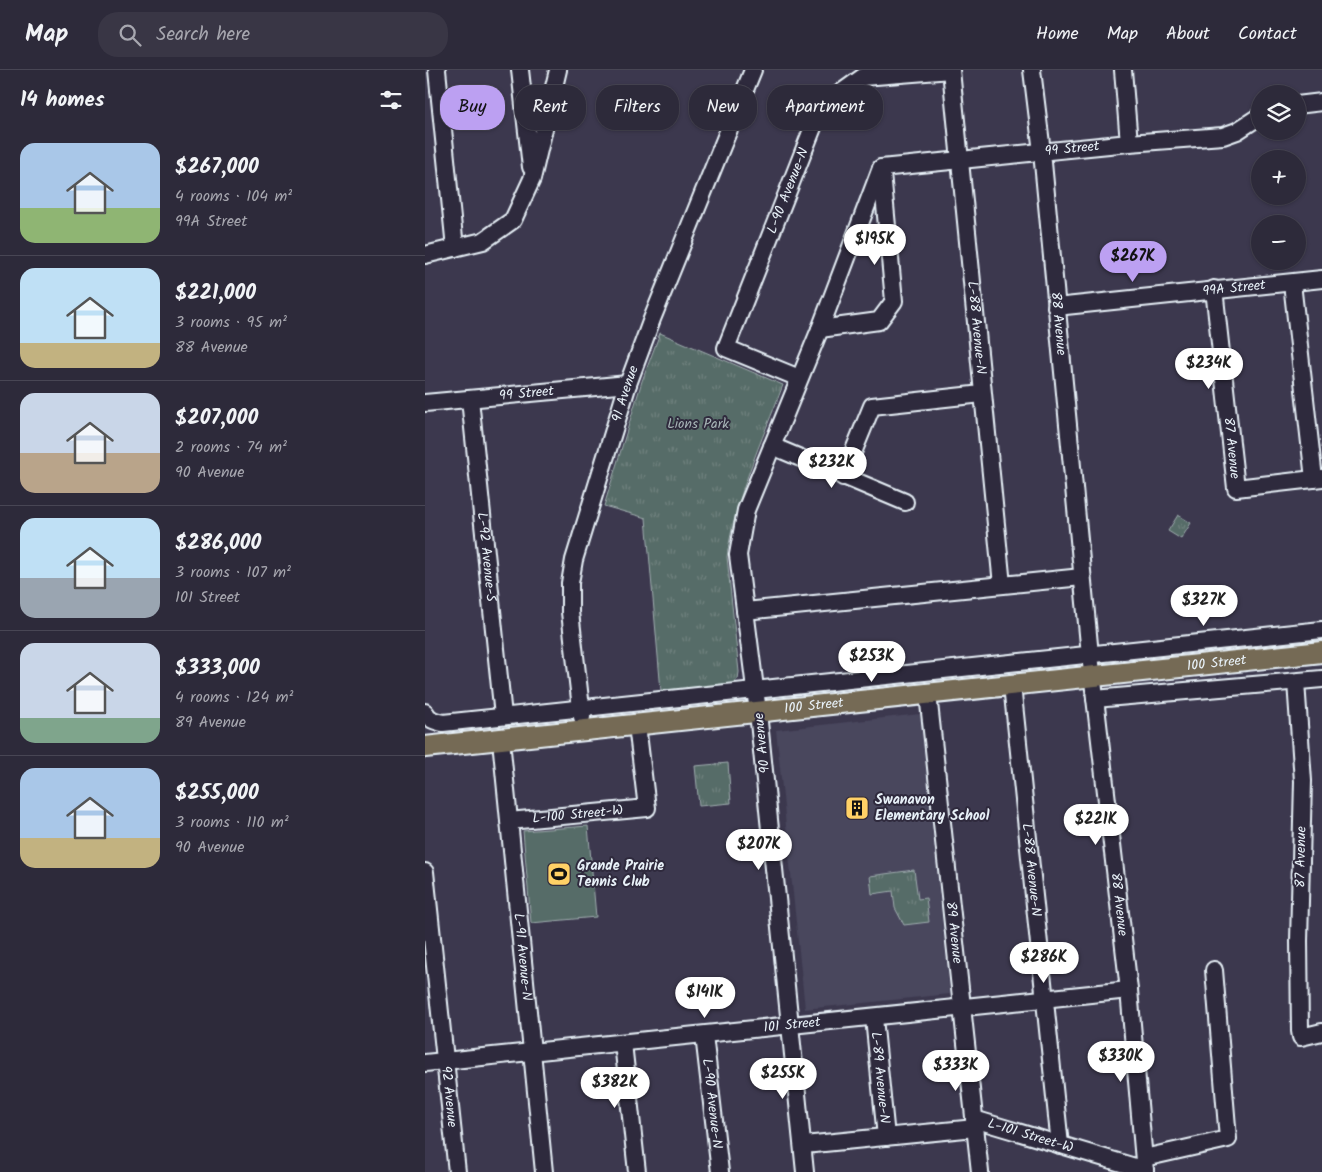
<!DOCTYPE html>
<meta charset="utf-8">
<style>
:root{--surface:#2d2a3a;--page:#393645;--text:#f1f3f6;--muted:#a7a7af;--line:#484654;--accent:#bca0f2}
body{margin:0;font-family:Kalam,sans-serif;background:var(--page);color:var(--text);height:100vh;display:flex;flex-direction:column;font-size:19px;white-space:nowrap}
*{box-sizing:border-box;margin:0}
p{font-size:16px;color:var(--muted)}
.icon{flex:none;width:28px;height:28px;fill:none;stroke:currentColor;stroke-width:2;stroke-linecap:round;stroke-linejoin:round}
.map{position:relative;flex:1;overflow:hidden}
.details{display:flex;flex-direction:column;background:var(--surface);width:425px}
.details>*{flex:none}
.hud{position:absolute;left:15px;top:15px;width:475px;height:45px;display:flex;gap:10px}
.tools{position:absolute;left:826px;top:15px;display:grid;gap:10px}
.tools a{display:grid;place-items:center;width:55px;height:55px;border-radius:50%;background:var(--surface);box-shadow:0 1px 4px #0004,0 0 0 1px var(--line);font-size:25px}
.price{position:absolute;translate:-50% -42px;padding:0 11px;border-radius:18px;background:#fff;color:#222;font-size:16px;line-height:32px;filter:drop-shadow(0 1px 2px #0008)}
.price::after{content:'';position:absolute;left:50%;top:30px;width:15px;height:11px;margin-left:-8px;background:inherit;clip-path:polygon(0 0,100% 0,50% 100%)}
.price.active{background:var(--accent);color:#111}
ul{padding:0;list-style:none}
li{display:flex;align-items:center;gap:15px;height:125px;padding:0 20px}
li+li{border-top:1px solid var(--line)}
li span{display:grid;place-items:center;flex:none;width:140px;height:100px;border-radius:15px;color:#555}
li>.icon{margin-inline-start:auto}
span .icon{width:60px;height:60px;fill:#fffc;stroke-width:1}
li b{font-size:21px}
h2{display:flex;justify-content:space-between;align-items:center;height:60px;padding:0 20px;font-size:21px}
.pill{padding:0 18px;border-radius:20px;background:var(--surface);box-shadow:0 1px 4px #0004,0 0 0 1px var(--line);font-size:18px;line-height:45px}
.pill.active{background:var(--accent);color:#111}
header{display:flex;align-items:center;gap:30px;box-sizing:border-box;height:70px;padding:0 25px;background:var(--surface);border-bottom:1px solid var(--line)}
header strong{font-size:24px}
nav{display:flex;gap:28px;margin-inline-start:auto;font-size:18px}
.search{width:350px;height:45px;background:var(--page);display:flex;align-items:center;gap:12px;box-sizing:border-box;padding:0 18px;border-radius:20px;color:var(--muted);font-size:19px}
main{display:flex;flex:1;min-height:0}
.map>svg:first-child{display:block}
.built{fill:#48465d}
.park{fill:url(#park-tufts);stroke:#a0aeb0}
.pitch{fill:#576c67;stroke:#a0aeb0}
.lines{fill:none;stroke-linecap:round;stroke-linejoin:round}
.minor-casing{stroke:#e8f1f8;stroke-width:20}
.major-casing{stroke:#e8f1f8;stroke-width:24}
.minor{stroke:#2f2a3d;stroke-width:16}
.major{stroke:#756b55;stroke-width:20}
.labels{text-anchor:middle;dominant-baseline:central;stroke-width:4;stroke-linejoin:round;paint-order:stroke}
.street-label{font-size:14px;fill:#e8f1f8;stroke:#2f2a3d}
.park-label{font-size:14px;fill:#a7b5b7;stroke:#2f2a3d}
.poi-label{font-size:14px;font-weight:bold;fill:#e8f1f8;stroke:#2f2a3d;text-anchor:start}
</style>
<header>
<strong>Map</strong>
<div class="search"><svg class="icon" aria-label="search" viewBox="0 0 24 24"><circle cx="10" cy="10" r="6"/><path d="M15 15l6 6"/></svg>Search here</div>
<nav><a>Home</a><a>Map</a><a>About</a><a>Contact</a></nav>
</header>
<main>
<section class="details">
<h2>14 homes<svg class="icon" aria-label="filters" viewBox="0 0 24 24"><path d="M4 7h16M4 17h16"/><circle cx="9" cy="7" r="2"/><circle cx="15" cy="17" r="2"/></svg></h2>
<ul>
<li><span style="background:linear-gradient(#a9c7e8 65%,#8fb573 0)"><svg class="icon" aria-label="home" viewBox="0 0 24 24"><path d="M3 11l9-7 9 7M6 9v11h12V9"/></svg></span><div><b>$267,000</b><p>4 rooms · 104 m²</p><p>99A Street</p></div></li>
<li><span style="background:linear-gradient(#bfe0f5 75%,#c2b280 0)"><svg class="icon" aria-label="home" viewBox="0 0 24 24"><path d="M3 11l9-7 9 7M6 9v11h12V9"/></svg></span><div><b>$221,000</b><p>3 rooms · 95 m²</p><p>88 Avenue</p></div></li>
<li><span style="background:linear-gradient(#c9d6e8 60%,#b9a48a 0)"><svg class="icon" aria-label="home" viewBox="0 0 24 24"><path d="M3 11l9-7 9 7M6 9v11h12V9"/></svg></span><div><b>$207,000</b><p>2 rooms · 74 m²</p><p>90 Avenue</p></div></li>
<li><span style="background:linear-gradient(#bfe0f5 60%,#9aa5b1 0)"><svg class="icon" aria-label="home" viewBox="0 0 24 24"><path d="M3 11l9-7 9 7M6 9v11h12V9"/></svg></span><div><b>$286,000</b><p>3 rooms · 107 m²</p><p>101 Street</p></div></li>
<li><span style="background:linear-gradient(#c9d6e8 75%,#7fa58c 0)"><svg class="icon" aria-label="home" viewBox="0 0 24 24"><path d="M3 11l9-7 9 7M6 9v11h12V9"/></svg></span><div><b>$333,000</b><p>4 rooms · 124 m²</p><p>89 Avenue</p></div></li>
<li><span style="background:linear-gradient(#a9c7e8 70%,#c2b280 0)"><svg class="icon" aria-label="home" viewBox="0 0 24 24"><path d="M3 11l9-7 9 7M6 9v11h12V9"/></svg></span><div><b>$255,000</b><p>3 rooms · 110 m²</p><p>90 Avenue</p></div></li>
</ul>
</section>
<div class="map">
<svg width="897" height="1102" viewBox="0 0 897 1102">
<defs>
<pattern id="park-tufts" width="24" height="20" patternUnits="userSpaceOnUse" patternTransform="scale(1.25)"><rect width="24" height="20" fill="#576c67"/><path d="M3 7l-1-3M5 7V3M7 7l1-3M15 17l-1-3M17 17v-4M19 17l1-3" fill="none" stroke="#6f817e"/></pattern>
</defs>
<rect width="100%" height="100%" fill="#3c384e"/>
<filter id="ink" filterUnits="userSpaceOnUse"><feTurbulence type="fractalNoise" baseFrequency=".02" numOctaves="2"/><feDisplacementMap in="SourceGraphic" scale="10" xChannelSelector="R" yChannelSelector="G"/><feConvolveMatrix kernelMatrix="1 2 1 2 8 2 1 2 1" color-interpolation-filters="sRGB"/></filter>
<g filter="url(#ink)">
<path class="built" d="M 495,644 L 525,924 L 380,939 L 351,660 Z"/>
<path class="park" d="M 235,263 L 358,315 C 337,371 310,427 302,487 L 314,602 L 313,609 L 307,614 L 236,621 L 221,448 L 179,436 L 217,311 Z
M 753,445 L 766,453 L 756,469 L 743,461 Z
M 303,693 L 306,733 L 274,736 L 270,696 Z
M 489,800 L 493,829 L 501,828 L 504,852 L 479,855 L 470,838 L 468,821 L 447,824 L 445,806 Z"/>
<path class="pitch" d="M 163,756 L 171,847 L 106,853 L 98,761 Z"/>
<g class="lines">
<g class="minor-casing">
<g id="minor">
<path d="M 12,0 L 30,178"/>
<path d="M 95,0 L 106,97"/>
<path id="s1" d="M 526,0 L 577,515"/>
<path id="s2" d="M 607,0 L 617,82 L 665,585 L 704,920 L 720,1102"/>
<path d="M 698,0 L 704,73"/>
<path d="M 872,35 L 897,32"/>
<path id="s3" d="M 456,98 L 704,73 L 798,66 L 812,61 L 835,46"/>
<path d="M 0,185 L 58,171 L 88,150 L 107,109 L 133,0"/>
<path d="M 867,213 L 889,409"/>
<path id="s4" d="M 789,219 L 811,418 L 897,408"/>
<path id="s5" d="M 631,237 L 897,209"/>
<path d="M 395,259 L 454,251 L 469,231 L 457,103"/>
<path id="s6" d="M 374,308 L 301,278 L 396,37 L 438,7 L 526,0"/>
<path id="s7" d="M 45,329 L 78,646"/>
<path id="s8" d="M 0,333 L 203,314"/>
<path d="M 347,376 L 480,432"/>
<path d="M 418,407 L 447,336 L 557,324"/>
<path d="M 320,541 L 657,507"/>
<path d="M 871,612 L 878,711 L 874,871 L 875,961 L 876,967 L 897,962"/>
<path id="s9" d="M 587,615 L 635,1075"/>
<path id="s10" d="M 503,624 L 555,1102"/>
<path d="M 670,629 L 897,609"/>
<path d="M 0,642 C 4,650 10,651 18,653 L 897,560"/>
<path id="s11" d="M 157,647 L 145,542 L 145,513 L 149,490 L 203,314 L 227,249 L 328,0"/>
<path id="s12" d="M 76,670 L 119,1102"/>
<path id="s13" d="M 84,751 L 222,738 L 212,655"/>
<path id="s14" d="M 0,802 L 32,1102"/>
<path id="s15" d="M 449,948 L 461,1067"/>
<path id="s16" d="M 279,965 L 295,1102"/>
<path d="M 198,973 L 212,1102"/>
<path id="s17" d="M 0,993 L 704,920"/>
<path id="s18" d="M 549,1049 L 720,1100"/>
<path d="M 379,1075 L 550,1058"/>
<path d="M 719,1088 L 803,1069 L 789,900"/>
<path d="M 380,1102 L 333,642 L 313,485 L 321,440 L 395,259 L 456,98"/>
</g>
</g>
<g class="major-casing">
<g id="major">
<path id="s19" d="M 0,677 L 897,582"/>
</g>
</g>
<use href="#minor" class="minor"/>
<use href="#major" class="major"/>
</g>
</g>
<defs>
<g id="building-square" transform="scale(1.25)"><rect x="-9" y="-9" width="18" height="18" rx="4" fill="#ffd166" stroke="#2f2a3d"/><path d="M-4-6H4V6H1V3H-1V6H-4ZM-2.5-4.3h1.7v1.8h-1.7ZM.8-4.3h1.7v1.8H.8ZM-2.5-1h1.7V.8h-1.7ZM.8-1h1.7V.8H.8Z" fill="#111"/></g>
<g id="stadium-square" transform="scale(1.25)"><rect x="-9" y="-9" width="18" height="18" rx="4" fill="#ffd166" stroke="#2f2a3d"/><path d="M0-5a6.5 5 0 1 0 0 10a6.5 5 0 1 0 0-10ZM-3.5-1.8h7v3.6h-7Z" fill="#111"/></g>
</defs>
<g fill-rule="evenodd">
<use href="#building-square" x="432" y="738"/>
<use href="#stadium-square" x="134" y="804"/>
</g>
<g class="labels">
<g class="street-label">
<text stroke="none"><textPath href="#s3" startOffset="192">99 Street</textPath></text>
<text stroke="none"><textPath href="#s6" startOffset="248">L-90 Avenue-N</textPath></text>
<text stroke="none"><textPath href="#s5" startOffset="179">99A Street</textPath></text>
<text stroke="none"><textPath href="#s2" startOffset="255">88 Avenue</textPath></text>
<text stroke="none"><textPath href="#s1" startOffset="259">L-88 Avenue-N</textPath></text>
<text stroke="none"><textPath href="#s8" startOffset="102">99 Street</textPath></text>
<text stroke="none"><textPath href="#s11" startOffset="332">91 Avenue</textPath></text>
<text stroke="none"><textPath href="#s4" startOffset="160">87 Avenue</textPath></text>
<text stroke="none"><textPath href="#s7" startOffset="159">L-92 Avenue-S</textPath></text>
<text stroke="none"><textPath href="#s19" startOffset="796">100 Street</textPath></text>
<text stroke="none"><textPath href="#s19" startOffset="391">100 Street</textPath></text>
<text transform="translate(337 673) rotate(-96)">90 Avenue</text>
<text stroke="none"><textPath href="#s13" startOffset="69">L-100 Street-W</textPath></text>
<text transform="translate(876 787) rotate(-89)">87 Avenue</text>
<text stroke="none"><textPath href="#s9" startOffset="186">L-88 Avenue-N</textPath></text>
<text stroke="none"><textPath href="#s2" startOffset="839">88 Avenue</textPath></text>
<text stroke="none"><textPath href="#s10" startOffset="240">89 Avenue</textPath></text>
<text stroke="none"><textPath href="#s12" startOffset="218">L-91 Avenue-N</textPath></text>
<text stroke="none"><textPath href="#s17" startOffset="369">101 Street</textPath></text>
<text stroke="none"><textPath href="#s15" startOffset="60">L-89 Avenue-N</textPath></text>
<text stroke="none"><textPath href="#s14" startOffset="226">92 Avenue</textPath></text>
<text stroke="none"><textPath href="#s16" startOffset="69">L-90 Avenue-N</textPath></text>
<text stroke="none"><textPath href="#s18" startOffset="59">L-101 Street-W</textPath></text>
</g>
<g class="park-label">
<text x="273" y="354">Lions Park</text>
</g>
<g class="poi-label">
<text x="450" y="730">Swanavon<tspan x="450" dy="16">Elementary School</tspan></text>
<text x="152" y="796">Grande Prairie<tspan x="152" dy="16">Tennis Club</tspan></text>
</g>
</g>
</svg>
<div class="tools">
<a><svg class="icon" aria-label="layers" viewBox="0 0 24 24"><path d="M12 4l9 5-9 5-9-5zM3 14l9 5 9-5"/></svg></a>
<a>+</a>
<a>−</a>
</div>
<b class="price" style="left:450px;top:196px">$195K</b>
<b class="price active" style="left:708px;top:213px">$267K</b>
<b class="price" style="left:784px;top:320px">$234K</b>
<b class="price" style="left:407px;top:419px">$232K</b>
<b class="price" style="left:779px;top:557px">$327K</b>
<b class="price" style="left:447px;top:613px">$253K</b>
<b class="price" style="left:671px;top:776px">$221K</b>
<b class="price" style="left:334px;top:801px">$207K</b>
<b class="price" style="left:619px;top:914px">$286K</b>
<b class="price" style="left:280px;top:949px">$141K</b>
<b class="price" style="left:696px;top:1013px">$330K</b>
<b class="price" style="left:531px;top:1022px">$333K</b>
<b class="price" style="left:358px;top:1030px">$255K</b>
<b class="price" style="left:190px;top:1039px">$382K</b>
<div class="hud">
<a class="pill active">Buy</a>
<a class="pill">Rent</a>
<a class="pill">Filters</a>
<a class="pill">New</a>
<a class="pill">Apartment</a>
</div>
</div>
</main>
